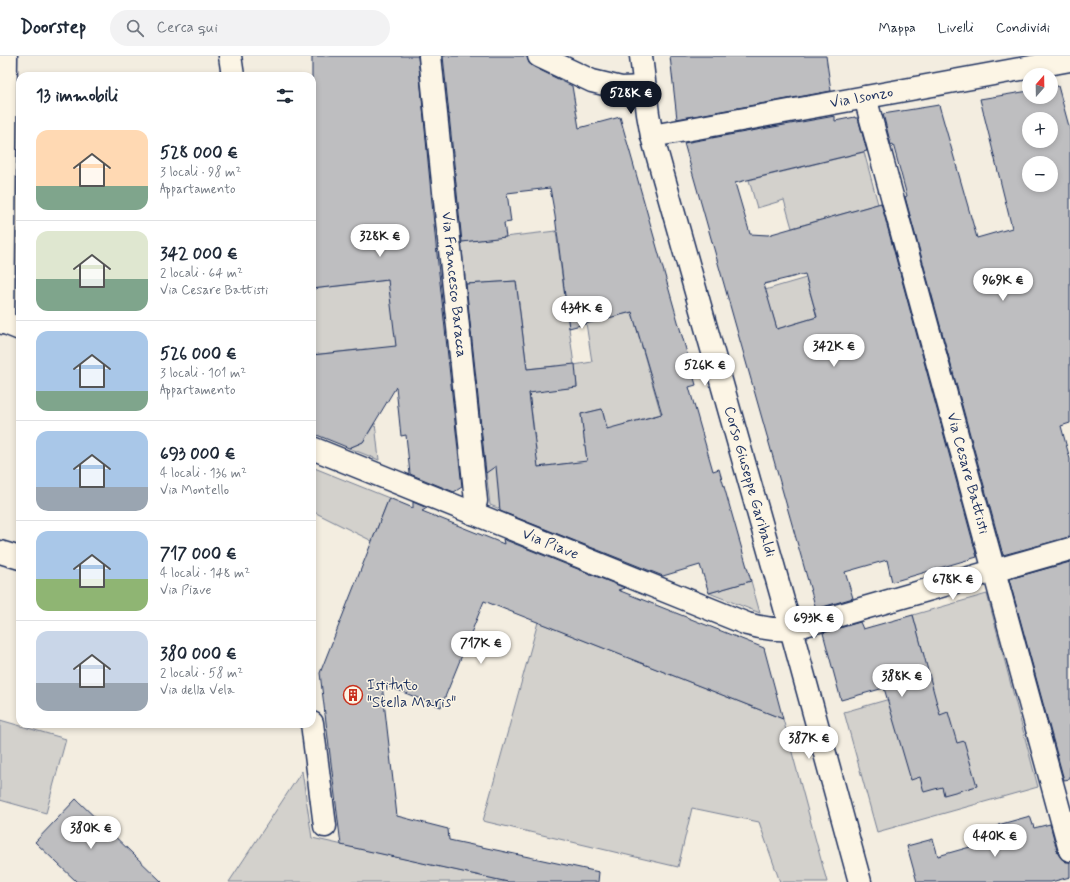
<!DOCTYPE html>
<html lang="it">
<meta charset="utf-8">
<style>
:root{--surface:#fff;--page:#f2f2f3;--text:#1f2937;--muted:#747a83;--line:#e0e1e3;--accent:#111827}
body{margin:0;font-family:Mynerve,sans-serif;background:var(--page);color:var(--text);height:100vh;display:flex;flex-direction:column;font-size:15px;white-space:nowrap}
*{box-sizing:border-box;margin:0}
p{font-size:13px;color:var(--muted)}
.icon{flex:none;width:22px;height:22px;fill:none;stroke:currentColor;stroke-width:2;stroke-linecap:round;stroke-linejoin:round}
.map{position:relative;flex:1;overflow:hidden}
.panel{position:absolute;left:16px;top:16px;width:300px;height:656px;display:flex;flex-direction:column;background:var(--surface);border-radius:12px;box-shadow:0 2px 6px #0003}
.panel>*{flex:none}
.needle{width:26px;rotate:20deg}
.controls{position:absolute;left:1022px;top:12px;display:grid;gap:8px}
.controls a{display:grid;place-items:center;width:36px;height:36px;border-radius:50%;background:var(--surface);box-shadow:0 2px 6px #0003;font-size:20px}
.price{position:absolute;translate:-50% -34px;padding:0 9px;border-radius:14px;background:#fff;color:#222;font-size:13px;line-height:26px;filter:drop-shadow(0 1px 2px #0008)}
.price::after{content:'';position:absolute;left:50%;top:24px;width:12px;height:9px;margin-left:-6px;background:inherit;clip-path:polygon(0 0,100% 0,50% 100%)}
.price.active{background:var(--accent);color:#fff}
ul{padding:0;list-style:none}
li{display:flex;align-items:center;gap:12px;height:100px;padding:0 20px}
li+li{border-top:1px solid var(--line)}
li span{display:grid;place-items:center;flex:none;width:112px;height:80px;border-radius:12px;color:#555}
li>.icon{margin-inline-start:auto}
span .icon{width:48px;height:48px;fill:#fffc;stroke-width:1}
li b{font-size:17px}
h2{display:flex;justify-content:space-between;align-items:center;height:48px;padding:0 20px;font-size:17px}
header{display:flex;align-items:center;gap:24px;box-sizing:border-box;height:56px;padding:0 20px;background:var(--surface);border-bottom:1px solid var(--line)}
header strong{font-size:19px}
nav{display:flex;gap:22px;margin-inline-start:auto;font-size:14px}
.search{width:280px;height:36px;background:var(--page);display:flex;align-items:center;gap:10px;box-sizing:border-box;padding:0 14px;border-radius:22px;color:var(--muted);font-size:15px}
.map>svg:first-child{display:block}
.green{fill:#d3d1cc;stroke:#778095}
.building{fill:#bebec0;stroke:#1b2f5e;fill-rule:evenodd}
.lines{fill:none;stroke-linecap:round;stroke-linejoin:round}
.street-casing{stroke:#1b2f5e;stroke-width:25}
.secondary-casing{stroke:#1b2f5e;stroke-width:25}
.street{stroke:#fcf5e5;stroke-width:22}
.secondary{stroke:#fcf5e5;stroke-width:22}
.labels{text-anchor:middle;dominant-baseline:central;stroke-width:3;stroke-linejoin:round;paint-order:stroke}
.street-label{font-size:15px;fill:#1b2f5e;stroke:#fcf5e5}
.poi-label{font-size:15px;fill:#1b2f5e;stroke:#fcf5e5;text-anchor:start}
</style>
<header>
<strong>Doorstep</strong>
<div class="search"><svg class="icon" aria-label="search" viewBox="0 0 24 24"><circle cx="10" cy="10" r="6"/><path d="M15 15l6 6"/></svg>Cerca qui</div>
<nav><a>Mappa</a><a>Livelli</a><a>Condividi</a></nav>
</header>
<div class="map">
<svg width="1070" height="826" viewBox="0 0 1070 826">
<rect width="100%" height="100%" fill="#f3ede0"/>
<filter id="ink" filterUnits="userSpaceOnUse"><feTurbulence type="fractalNoise" baseFrequency=".025" numOctaves="2"/><feDisplacementMap in="SourceGraphic" scale="8" xChannelSelector="R" yChannelSelector="G"/><feConvolveMatrix kernelMatrix="1 2 1 2 8 2 1 2 1" color-interpolation-filters="sRGB"/></filter>
<g filter="url(#ink)">
<path class="green" d="M 864,96 L 878,148 L 792,172 L 784,144 L 757,152 L 749,124 Z
M 556,175 L 574,309 L 592,306 L 586,267 L 632,256 L 661,358 L 624,368 L 640,427 L 609,379 L 602,353 L 581,358 L 593,448 L 581,485 L 571,407 L 497,416 L 500,453 L 490,449 L 483,389 L 535,382 L 529,336 L 577,331 L 576,322 L 557,324 L 556,310 L 527,313 L 516,225 L 466,228 L 461,186 Z
M 806,222 L 817,261 L 777,273 L 765,234 Z
M 389,224 L 398,304 L 366,293 L 312,299 L 312,233 Z
M 375,367 L 379,404 L 349,392 L 363,386 Z
M 312,411 L 389,442 L 372,485 L 312,455 Z
M 751,525 L 760,557 L 709,537 Z
M 987,538 L 1038,731 L 877,776 L 844,656 L 932,631 L 913,559 Z
M 538,566 L 783,663 L 827,826 L 780,826 L 759,766 L 692,752 L 678,811 L 483,765 Z
M 0,664 L 66,683 L 46,757 L 0,744 Z
M 302,715 L 312,782 L 508,826 L 229,826 Z"/>
<path class="building" d="M 312,0 L 418,0 L 436,189 L 462,431 L 454,436 L 410,418 L 406,379 L 401,380 L 396,331 L 363,386 L 349,392 L 312,377 L 312,299 L 396,290 L 388,224 L 312,233 Z
M 443,0 L 527,0 L 529,7 L 534,11 L 572,30 L 579,72 L 620,61 L 696,329 L 689,331 L 713,415 L 719,413 L 751,525 L 709,537 L 700,509 L 663,520 L 500,455 L 496,410 L 486,417 L 466,228 L 516,225 L 527,313 L 575,308 L 577,331 L 529,337 L 538,411 L 587,405 L 581,358 L 602,353 L 607,373 L 662,358 L 632,256 L 569,272 L 555,160 L 550,132 L 507,137 L 511,166 L 504,167 L 506,181 L 462,186 Z
M 670,0 L 826,0 L 831,35 L 677,63 Z
M 1058,30 L 1070,74 L 1070,367 L 1061,370 L 1070,403 L 1070,481 L 1003,499 L 905,141 L 907,140 L 893,88 L 891,89 L 883,58 L 939,49 L 977,182 L 1012,172 L 980,43 L 1029,35 L 1029,41 L 1051,41 L 1051,31 ZM 1029,63 L 1051,63 L 1051,85 L 1029,85 ZM 1029,107 L 1051,107 L 1051,129 L 1029,129 Z
M 835,60 L 835,65 L 855,61 L 855,62 L 858,62 L 867,95 L 735,127 L 750,178 L 768,179 L 881,147 L 977,501 L 892,526 L 887,504 L 845,516 L 853,542 L 816,553 L 684,87 ZM 805,218 L 817,261 L 777,273 L 764,228 Z
M 389,442 L 413,452 L 413,446 L 427,452 L 422,455 L 504,488 L 503,483 L 625,532 L 618,534 L 764,592 L 783,663 L 484,545 L 441,651 L 382,628 L 397,760 L 448,773 L 449,784 L 599,816 L 598,826 L 508,826 L 341,789 L 320,617 Z
M 1070,506 L 1070,723 L 1064,724 L 1009,523 Z
M 913,559 L 940,659 L 948,656 L 957,687 L 964,685 L 977,730 L 944,739 L 942,731 L 924,736 L 920,721 L 911,724 L 884,632 L 841,644 L 823,577 L 860,566 L 863,573 Z
M 76,743 L 162,826 L 77,826 L 35,786 Z
M 1030,760 L 1034,772 L 1050,768 L 1058,798 L 1062,803 L 1066,806 L 1070,806 L 1070,821 L 1051,826 L 917,826 L 907,790 L 933,783 L 938,800 L 1002,782 L 998,769 Z"/>
<g class="lines">
<g class="street-casing">
<g id="street">
<path d="M 230,0 L 233,20"/>
<path id="s1" d="M 430,0 L 476,445 L 472,457"/>
<path d="M 539,0 L 592,25 L 621,32 L 644,31"/>
<path id="s2" d="M 865,41 L 1070,794"/>
<path id="s3" d="M 652,80 L 1070,4"/>
<path d="M 3,267 L 6,0"/>
<path d="M 0,496 L 20,502"/>
<path d="M 312,667 L 325,770"/>
</g>
</g>
<g class="secondary-casing">
<g id="secondary">
<path id="s4" d="M 641,0 L 648,58 L 652,80 L 791,573 L 860,826"/>
<path d="M 0,265 L 20,273"/>
<path id="s5" d="M 312,392 L 747,568 C 761,572 776,574 791,573 L 1070,493"/>
</g>
</g>
<use href="#street" class="street"/>
<use href="#secondary" class="secondary"/>
</g>
</g>
<defs>
<g id="building-ring" transform="scale(1)"><circle r="9.5" fill="#fcf5e5" stroke="#c8321e" stroke-width="1.5"/><path d="M-4-6H4V6H1V3H-1V6H-4ZM-2.5-4.3h1.7v1.8h-1.7ZM.8-4.3h1.7v1.8H.8ZM-2.5-1h1.7V.8h-1.7ZM.8-1h1.7V.8H.8Z" fill="#c8321e"/></g>
</defs>
<g fill-rule="evenodd">
<use href="#building-ring" x="353" y="639"/>
</g>
<g class="labels">
<g class="street-label">
<text stroke="none"><textPath href="#s3" startOffset="213">Via Isonzo</textPath></text>
<text stroke="none"><textPath href="#s1" startOffset="230">Via Francesco Baracca</textPath></text>
<text stroke="none"><textPath href="#s2" startOffset="390">Via Cesare Battisti</textPath></text>
<text stroke="none"><textPath href="#s4" startOffset="440">Corso Giuseppe Garibaldi</textPath></text>
<text stroke="none"><textPath href="#s5" startOffset="257">Via Piave</textPath></text>
</g>
<g class="poi-label">
<text x="367" y="630">Istituto<tspan x="367" dy="17">"Stella Maris"</tspan></text>
</g>
</g>
</svg>
<div class="controls">
<a><svg class="needle" viewBox="-14 -14 28 28"><path d="M0-13l5 13h-10z" fill="#e53935"/><path d="M0 13l5-13h-10z" fill="#747a83"/></svg></a>
<a>+</a>
<a>−</a>
</div>
<b class="price active" style="left:631px;top:59px">528K €</b>
<b class="price" style="left:380px;top:202px">328K €</b>
<b class="price" style="left:1003px;top:246px">969K €</b>
<b class="price" style="left:582px;top:274px">434K €</b>
<b class="price" style="left:834px;top:312px">342K €</b>
<b class="price" style="left:705px;top:331px">526K €</b>
<b class="price" style="left:953px;top:545px">678K €</b>
<b class="price" style="left:814px;top:584px">693K €</b>
<b class="price" style="left:481px;top:609px">717K €</b>
<b class="price" style="left:902px;top:642px">388K €</b>
<b class="price" style="left:809px;top:704px">387K €</b>
<b class="price" style="left:91px;top:794px">380K €</b>
<b class="price" style="left:995px;top:802px">440K €</b>
<section class="panel">
<h2>13 immobili<svg class="icon" aria-label="filters" viewBox="0 0 24 24"><path d="M4 7h16M4 17h16"/><circle cx="9" cy="7" r="2"/><circle cx="15" cy="17" r="2"/></svg></h2>
<ul>
<li><span style="background:linear-gradient(#ffd9b3 70%,#7fa58c 0)"><svg class="icon" aria-label="home" viewBox="0 0 24 24"><path d="M3 11l9-7 9 7M6 9v11h12V9"/></svg></span><div><b>528 000 €</b><p>3 locali · 98 m²</p><p>Appartamento</p></div></li>
<li><span style="background:linear-gradient(#dfe7d0 60%,#7fa58c 0)"><svg class="icon" aria-label="home" viewBox="0 0 24 24"><path d="M3 11l9-7 9 7M6 9v11h12V9"/></svg></span><div><b>342 000 €</b><p>2 locali · 64 m²</p><p>Via Cesare Battisti</p></div></li>
<li><span style="background:linear-gradient(#a9c7e8 75%,#7fa58c 0)"><svg class="icon" aria-label="home" viewBox="0 0 24 24"><path d="M3 11l9-7 9 7M6 9v11h12V9"/></svg></span><div><b>526 000 €</b><p>3 locali · 101 m²</p><p>Appartamento</p></div></li>
<li><span style="background:linear-gradient(#a9c7e8 70%,#9aa5b1 0)"><svg class="icon" aria-label="home" viewBox="0 0 24 24"><path d="M3 11l9-7 9 7M6 9v11h12V9"/></svg></span><div><b>693 000 €</b><p>4 locali · 136 m²</p><p>Via Montello</p></div></li>
<li><span style="background:linear-gradient(#a9c7e8 60%,#8fb573 0)"><svg class="icon" aria-label="home" viewBox="0 0 24 24"><path d="M3 11l9-7 9 7M6 9v11h12V9"/></svg></span><div><b>717 000 €</b><p>4 locali · 148 m²</p><p>Via Piave</p></div></li>
<li><span style="background:linear-gradient(#c9d6e8 65%,#9aa5b1 0)"><svg class="icon" aria-label="home" viewBox="0 0 24 24"><path d="M3 11l9-7 9 7M6 9v11h12V9"/></svg></span><div><b>380 000 €</b><p>2 locali · 58 m²</p><p>Via della Vela</p></div></li>
</ul>
</section>
</div>
